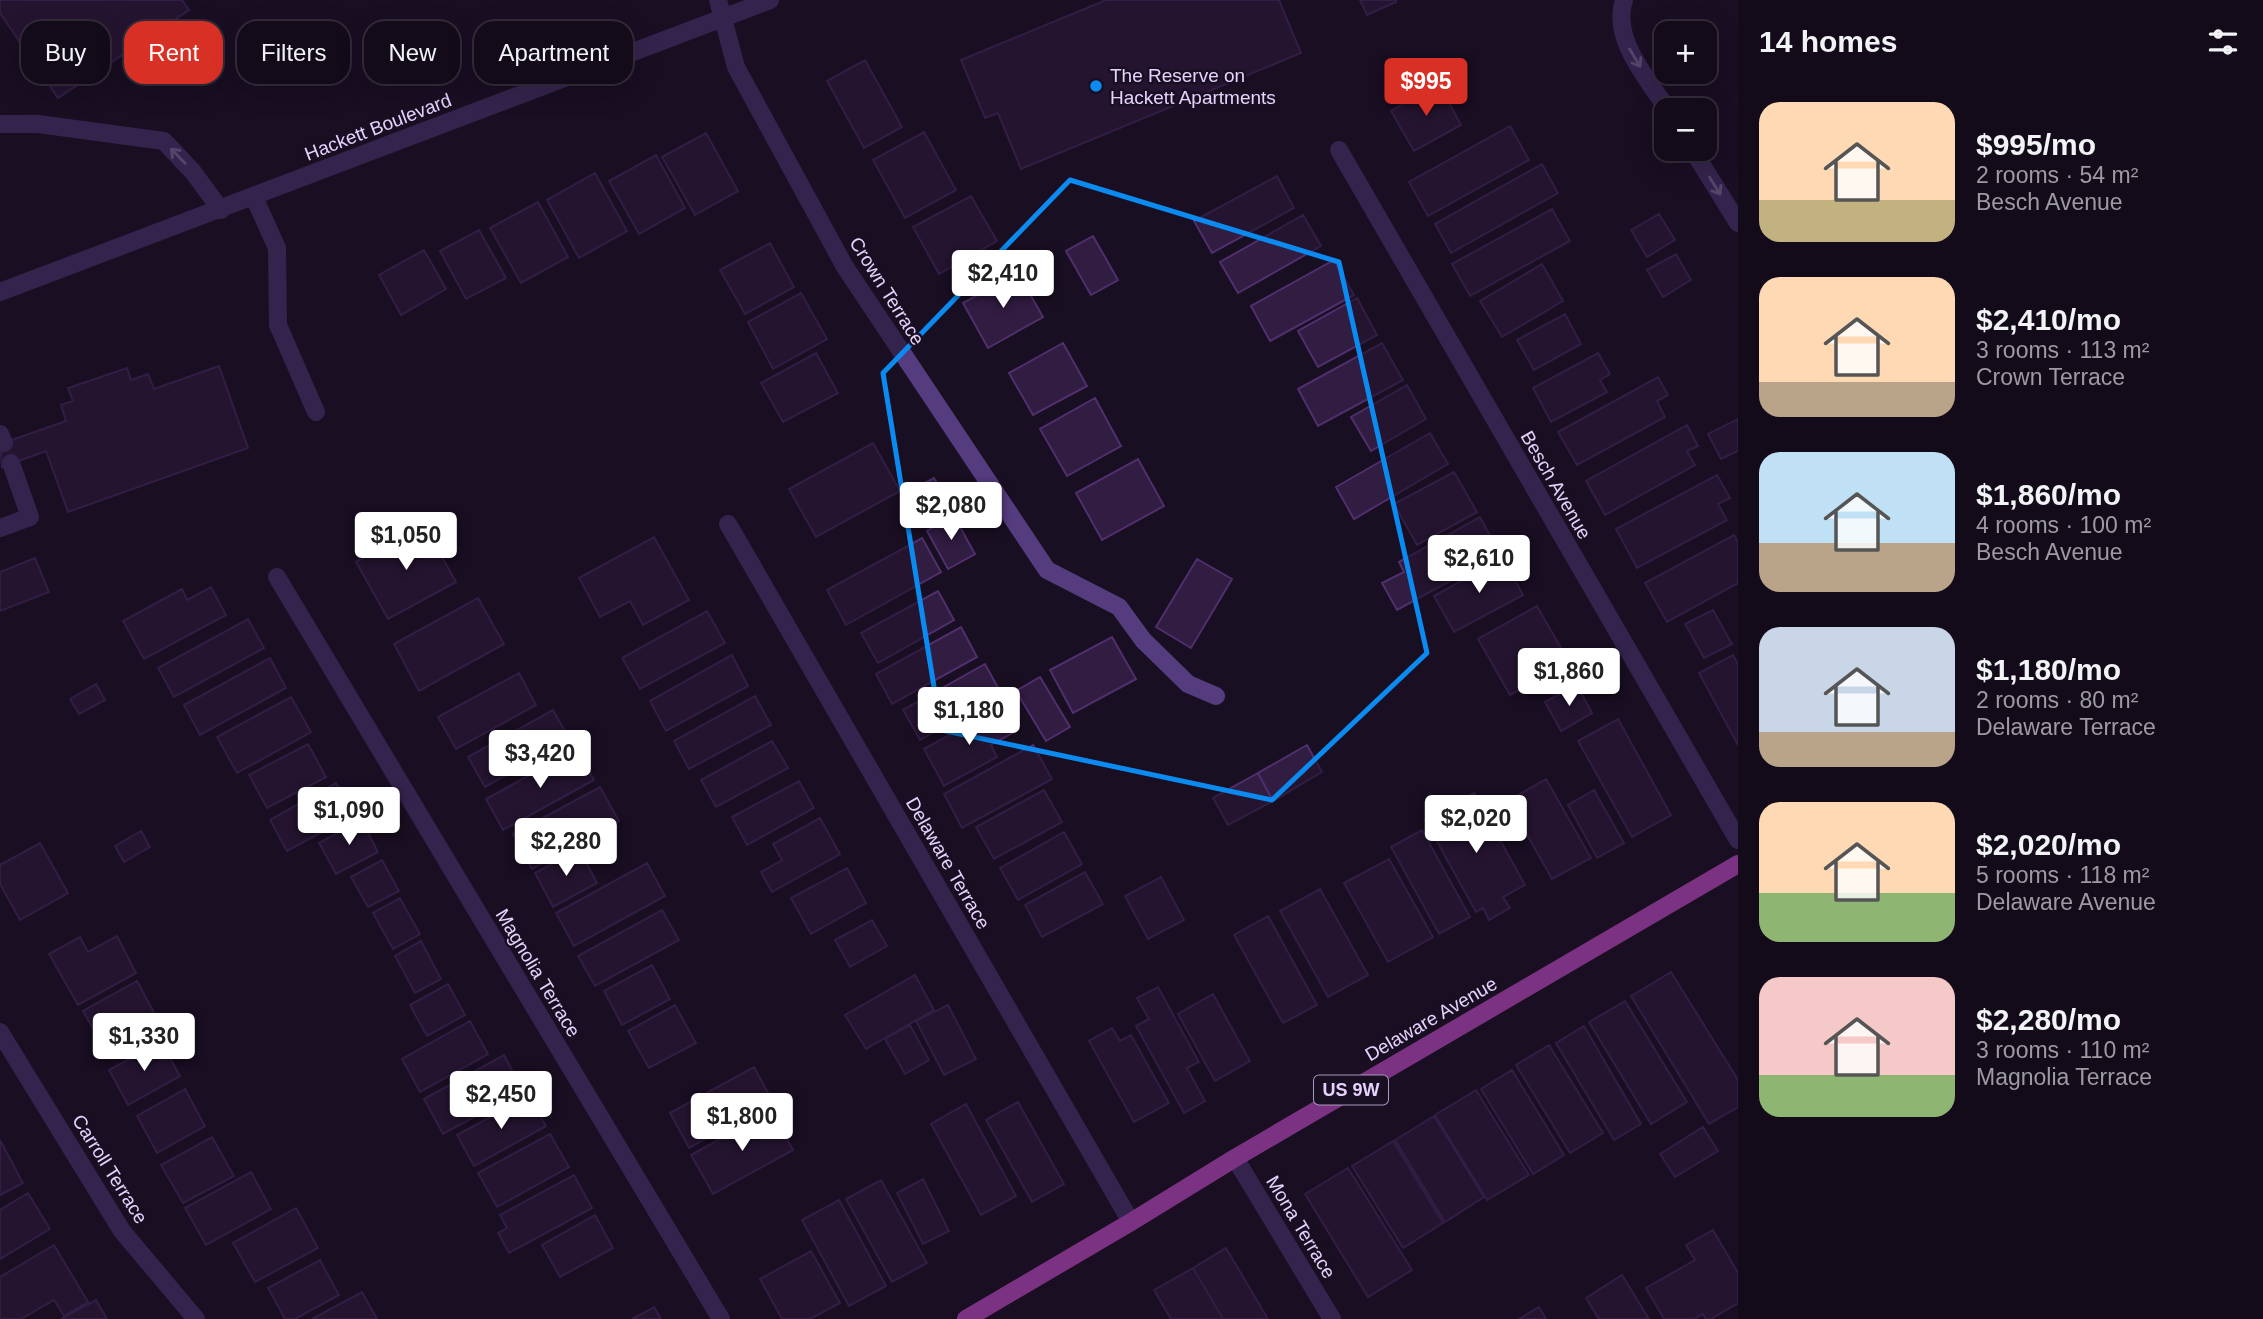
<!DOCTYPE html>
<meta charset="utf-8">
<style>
:root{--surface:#130b1a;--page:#201927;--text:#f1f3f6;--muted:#9d9ba2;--line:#322b39;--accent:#d93025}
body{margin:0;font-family:Arial,sans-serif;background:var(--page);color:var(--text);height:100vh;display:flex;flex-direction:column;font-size:26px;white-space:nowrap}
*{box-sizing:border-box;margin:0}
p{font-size:23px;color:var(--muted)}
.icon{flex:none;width:38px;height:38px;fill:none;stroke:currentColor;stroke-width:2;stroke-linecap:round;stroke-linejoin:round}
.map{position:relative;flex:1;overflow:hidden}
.details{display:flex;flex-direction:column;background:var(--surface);width:525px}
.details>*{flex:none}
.top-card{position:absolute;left:21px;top:21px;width:665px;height:63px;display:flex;gap:14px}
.fabs{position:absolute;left:1654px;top:21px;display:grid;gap:14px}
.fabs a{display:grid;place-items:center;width:63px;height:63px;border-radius:14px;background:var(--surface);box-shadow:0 7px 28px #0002,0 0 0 2px var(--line);font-size:35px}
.price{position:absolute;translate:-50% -60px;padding:0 16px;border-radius:7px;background:#fff;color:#222;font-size:23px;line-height:46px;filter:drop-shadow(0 2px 4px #0008)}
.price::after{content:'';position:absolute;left:50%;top:42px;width:21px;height:16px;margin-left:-10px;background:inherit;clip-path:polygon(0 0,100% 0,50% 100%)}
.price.current{background:var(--accent);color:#fff}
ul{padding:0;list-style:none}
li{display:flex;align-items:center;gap:21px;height:175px;padding:0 21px}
li span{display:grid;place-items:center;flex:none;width:196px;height:140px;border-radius:21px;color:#555}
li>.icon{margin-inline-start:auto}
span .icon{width:84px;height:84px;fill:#fffc;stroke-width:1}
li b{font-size:30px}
h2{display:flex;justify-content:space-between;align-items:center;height:84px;padding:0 21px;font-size:30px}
.pill{padding:0 24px;border-radius:21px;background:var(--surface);box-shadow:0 7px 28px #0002,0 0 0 2px var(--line);font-size:24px;line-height:63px}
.pill.current{background:var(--accent);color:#fff}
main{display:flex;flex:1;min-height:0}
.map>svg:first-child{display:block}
.building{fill:#311c42;stroke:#502f6d;stroke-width:2}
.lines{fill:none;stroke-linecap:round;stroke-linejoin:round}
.minor{stroke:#553c7f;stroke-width:18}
.major{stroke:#f35ef8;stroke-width:18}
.oneway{stroke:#9e87be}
.marked{fill:none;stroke:#0b8bf0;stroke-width:5;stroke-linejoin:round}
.poi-dot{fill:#0b8bf0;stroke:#190f22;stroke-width:2.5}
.labels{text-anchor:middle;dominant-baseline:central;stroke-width:5;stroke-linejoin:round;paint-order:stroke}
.shield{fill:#190f22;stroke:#a898bb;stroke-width:2}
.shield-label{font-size:18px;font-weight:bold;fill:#e6d2fd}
.poi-label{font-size:19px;fill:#e6d2fd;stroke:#190f22;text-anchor:start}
.street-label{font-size:19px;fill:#e6d2fd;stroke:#190f22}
</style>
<main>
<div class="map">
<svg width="1738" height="1319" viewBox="0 0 1738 1319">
<rect width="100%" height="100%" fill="#190f22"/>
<path class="building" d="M 0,0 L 182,0 L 189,10 L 58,98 L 0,13 Z
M 1106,0 L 1279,0 L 1301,53 L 1021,169 L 998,113 L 985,118 L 961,60 Z
M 1360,0 L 1396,0 L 1396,2 L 1367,15 Z
M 865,60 L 902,127 L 864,148 L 827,81 Z
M 1439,84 L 1461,125 L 1414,151 L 1391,111 Z
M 1510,126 L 1529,160 L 1428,216 L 1409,182 Z
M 924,132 L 956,190 L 905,218 L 873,160 Z
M 706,133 L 738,191 L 695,215 L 662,157 Z
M 656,155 L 685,208 L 639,234 L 609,181 Z
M 1542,164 L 1558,193 L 1451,253 L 1435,224 Z
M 595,173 L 627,231 L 579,258 L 547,200 Z
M 1277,176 L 1294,208 L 1212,253 L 1194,221 Z
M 971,196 L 997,241 L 939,274 L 913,227 Z
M 538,202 L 568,257 L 521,283 L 490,228 Z
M 1552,209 L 1570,241 L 1470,296 L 1452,264 Z
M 1659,214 L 1675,240 L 1647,257 L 1631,230 Z
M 1303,215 L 1321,246 L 1238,293 L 1220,262 Z
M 479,230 L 506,278 L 466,299 L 440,251 Z
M 1093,236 L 1118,280 L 1091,295 L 1066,251 Z
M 770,243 L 794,287 L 745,314 L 720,270 Z
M 424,250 L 446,289 L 401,315 L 379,275 Z
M 1676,254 L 1691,280 L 1663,297 L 1647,270 Z
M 1334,260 L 1354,295 L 1270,341 L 1251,306 Z
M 1542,264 L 1563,301 L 1502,337 L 1480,301 Z
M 1018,273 L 1043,317 L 988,348 L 963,303 Z
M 801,293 L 827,339 L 773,369 L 748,322 Z
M 1357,298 L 1377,335 L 1318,367 L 1298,331 Z
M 1565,314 L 1581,344 L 1534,370 L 1517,340 Z
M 1063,343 L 1087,386 L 1033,415 L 1009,373 Z
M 1382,343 L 1403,380 L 1318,426 L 1298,389 Z
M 816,353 L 838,393 L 783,422 L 761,383 Z
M 1598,353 L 1610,374 L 1600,380 L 1607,392 L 1551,422 L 1533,388 Z
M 219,366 L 248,448 L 68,512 L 46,451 L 2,467 L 0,444 L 66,421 L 61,405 L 73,401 L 68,388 L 127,368 L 131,380 L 148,374 L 154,389 Z
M 1658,377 L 1668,395 L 1657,401 L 1665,417 L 1577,465 L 1558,432 Z
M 1407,385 L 1426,419 L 1371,451 L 1351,417 Z
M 1095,398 L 1121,446 L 1067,476 L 1040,429 Z
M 1738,419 L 1738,451 L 1721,459 L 1708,434 Z
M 1687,425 L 1698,446 L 1687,451 L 1695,465 L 1605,515 L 1586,481 Z
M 1430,433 L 1448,464 L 1354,519 L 1336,487 Z
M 873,443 L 900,491 L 816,537 L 789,489 Z
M 1138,459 L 1164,506 L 1102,540 L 1076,493 Z
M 1454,472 L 1477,512 L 1417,545 L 1394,504 Z
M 1717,475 L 1730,498 L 1718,504 L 1727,520 L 1637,568 L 1616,529 Z
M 934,478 L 952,511 L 924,526 L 906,493 Z
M 954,516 L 975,554 L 948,569 L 927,531 Z
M 1480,517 L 1500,554 L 1397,610 L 1382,583 L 1404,572 L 1399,562 Z
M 424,525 L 456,582 L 388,619 L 356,562 Z
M 1734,535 L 1738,542 L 1738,583 L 1667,622 L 1645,583 Z
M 654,537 L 689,600 L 643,625 L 630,601 L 600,617 L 579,578 Z
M 922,538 L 941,572 L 846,625 L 827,590 Z
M 35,558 L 49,592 L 0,611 L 0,572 Z
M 1503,558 L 1523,595 L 1454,632 L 1434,596 Z
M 1197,559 L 1232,579 L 1191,648 L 1156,627 Z
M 211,587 L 226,615 L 144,659 L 123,621 L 182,589 L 187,600 Z
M 938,591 L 954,620 L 878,663 L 861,633 Z
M 478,598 L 504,644 L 419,691 L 394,644 Z
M 1537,606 L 1569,662 L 1510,695 L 1478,639 Z
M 1713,610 L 1732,644 L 1704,658 L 1685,624 Z
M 707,611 L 725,643 L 640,689 L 622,658 Z
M 248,619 L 264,648 L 174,697 L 158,668 Z
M 961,627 L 977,657 L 892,704 L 876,674 Z
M 1112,637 L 1136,679 L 1073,713 L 1050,670 Z
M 732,655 L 748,686 L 666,731 L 650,701 Z
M 1733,655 L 1738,664 L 1738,745 L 1699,673 Z
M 270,658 L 286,688 L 200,735 L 184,705 Z
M 985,664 L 1002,695 L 920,740 L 903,710 Z
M 519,673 L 536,705 L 456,749 L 438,717 Z
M 1040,677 L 1070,727 L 1046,741 L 1016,691 Z
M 96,684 L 105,700 L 79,714 L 70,699 Z
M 1577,685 L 1592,713 L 1561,731 L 1545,702 Z
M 755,696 L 771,725 L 689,769 L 674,741 Z
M 291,697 L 311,732 L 237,773 L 217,737 Z
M 1000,707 L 1014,732 L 991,745 L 997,757 L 944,786 L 924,749 Z
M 553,710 L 570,740 L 485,787 L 468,757 Z
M 1618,719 L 1671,815 L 1632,837 L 1578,741 Z
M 772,741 L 788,768 L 716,807 L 701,780 Z
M 308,744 L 326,777 L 267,808 L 249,775 Z
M 1033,745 L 1052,779 L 962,828 L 944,794 Z
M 1307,745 L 1322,772 L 1273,801 L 1258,773 Z
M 577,749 L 594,780 L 503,830 L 486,799 Z
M 1258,773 L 1273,801 L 1228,825 L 1213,798 Z
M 1546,779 L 1591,858 L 1552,879 L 1508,801 Z
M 799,781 L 814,808 L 747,845 L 732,817 Z
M 336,783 L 354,815 L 287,851 L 270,820 Z
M 600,787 L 619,821 L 532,869 L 513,834 Z
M 1044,790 L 1062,822 L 994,859 L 976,827 Z
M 1594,790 L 1624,843 L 1597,858 L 1568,805 Z
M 1474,793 L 1525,885 L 1503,897 L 1510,908 L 1489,920 L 1483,908 L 1476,912 L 1425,820 Z
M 820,818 L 840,854 L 772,892 L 761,872 L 782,860 L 773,844 Z
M 361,820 L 378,852 L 336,874 L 319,843 Z
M 1422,830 L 1470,917 L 1439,934 L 1391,847 Z
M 141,831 L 150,847 L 124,862 L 115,846 Z
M 1064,832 L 1082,864 L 1018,900 L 1000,868 Z
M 40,843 L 68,893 L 20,920 L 0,884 L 0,865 Z
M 579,849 L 597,883 L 553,907 L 535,873 Z
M 1389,859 L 1433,937 L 1388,962 L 1344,883 Z
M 382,860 L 399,891 L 368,907 L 351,877 Z
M 647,863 L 665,896 L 574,946 L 556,913 Z
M 847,868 L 866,903 L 811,934 L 791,898 Z
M 1085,872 L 1103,904 L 1042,937 L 1025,905 Z
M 1161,877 L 1184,920 L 1148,939 L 1125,896 Z
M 1320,889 L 1368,975 L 1328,997 L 1280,911 Z
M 400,898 L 420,934 L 393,949 L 373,913 Z
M 662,910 L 679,940 L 595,986 L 578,956 Z
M 1268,916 L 1317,1005 L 1283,1023 L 1234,935 Z
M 872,920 L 887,946 L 850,967 L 835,940 Z
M 117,936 L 136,973 L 78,1005 L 49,954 L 80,937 L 88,952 Z
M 421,941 L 441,979 L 415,993 L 395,956 Z
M 652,965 L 670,999 L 622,1025 L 604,991 Z
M 1671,972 L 1738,1080 L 1738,1107 L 1709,1124 L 1631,996 Z
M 915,975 L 934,1010 L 866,1049 L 845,1015 Z
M 137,981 L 159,1022 L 106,1051 L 83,1011 Z
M 448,984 L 465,1015 L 427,1036 L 410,1005 Z
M 1158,987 L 1199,1062 L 1187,1068 L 1205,1101 L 1184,1113 L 1136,1026 L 1149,1019 L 1137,998 Z
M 1213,994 L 1250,1061 L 1215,1081 L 1178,1014 Z
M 1625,1001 L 1687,1102 L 1651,1124 L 1589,1022 Z
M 675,1005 L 696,1043 L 649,1068 L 628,1031 Z
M 948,1005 L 976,1059 L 944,1075 L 916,1021 Z
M 470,1021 L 488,1054 L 420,1092 L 402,1059 Z
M 910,1025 L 929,1060 L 905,1074 L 885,1039 Z
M 1584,1026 L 1641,1124 L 1614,1140 L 1556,1043 Z
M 1112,1028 L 1120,1041 L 1131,1035 L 1169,1103 L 1134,1122 L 1089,1041 Z
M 161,1042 L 180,1076 L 128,1105 L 109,1070 Z
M 1549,1045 L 1603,1133 L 1570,1153 L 1516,1065 Z
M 504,1055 L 523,1091 L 443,1134 L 424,1099 Z
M 754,1067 L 773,1102 L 689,1148 L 670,1113 Z
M 1512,1070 L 1564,1155 L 1533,1174 L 1481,1089 Z
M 185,1089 L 205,1126 L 157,1153 L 137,1116 Z
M 1476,1090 L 1529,1175 L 1487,1200 L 1435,1115 Z
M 529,1096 L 546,1126 L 474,1166 L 457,1135 Z
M 1018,1102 L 1064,1184 L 1032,1202 L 986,1120 Z
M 966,1104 L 1016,1196 L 981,1215 L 931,1124 Z
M 771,1111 L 793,1150 L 713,1194 L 691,1155 Z
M 1434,1116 L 1484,1197 L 1445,1222 L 1395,1140 Z
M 1703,1127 L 1718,1151 L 1675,1177 L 1660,1154 Z
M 550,1134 L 569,1167 L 497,1207 L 478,1173 Z
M 212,1137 L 234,1176 L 183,1203 L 161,1165 Z
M 0,1140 L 23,1183 L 0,1195 Z
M 1393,1141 L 1443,1223 L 1403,1248 L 1352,1166 Z
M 1348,1168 L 1412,1270 L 1368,1297 L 1305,1194 Z
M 251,1172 L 271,1209 L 206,1245 L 185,1208 Z
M 574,1175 L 592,1208 L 509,1253 L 498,1233 L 507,1228 L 500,1215 Z
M 923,1179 L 949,1231 L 923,1244 L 897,1193 Z
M 881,1180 L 927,1263 L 892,1282 L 846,1199 Z
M 28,1193 L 50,1229 L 0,1259 L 0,1210 Z
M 839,1200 L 886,1286 L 849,1306 L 802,1220 Z
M 296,1208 L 318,1248 L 255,1282 L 233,1243 Z
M 595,1215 L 613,1248 L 560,1277 L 542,1245 Z
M 1713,1230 L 1738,1273 L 1738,1303 L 1711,1319 L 1706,1319 L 1703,1314 L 1694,1319 L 1664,1319 L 1646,1288 L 1695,1260 L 1686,1245 Z
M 54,1245 L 88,1302 L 64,1316 L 54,1300 L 21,1319 L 0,1319 L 0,1277 Z
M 1226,1248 L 1268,1319 L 1223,1319 L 1193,1268 Z
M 811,1251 L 840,1303 L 810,1319 L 782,1319 L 760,1279 Z
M 320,1260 L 339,1295 L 295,1319 L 285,1319 L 268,1288 Z
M 1193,1268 L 1223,1319 L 1171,1319 L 1154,1290 Z
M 1622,1275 L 1649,1319 L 1599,1319 L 1586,1298 Z
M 362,1292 L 377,1319 L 312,1319 Z
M 96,1300 L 107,1319 L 61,1319 Z
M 654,1307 L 661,1319 L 632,1319 Z
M 1539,1307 L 1546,1319 L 1519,1319 Z"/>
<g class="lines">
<path class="minor" d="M 718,0 L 736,67 L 845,267 L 1047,570 L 1119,607 L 1143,640 L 1188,684 L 1216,696
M 1624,0 C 1611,39 1648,79 1668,110
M 0,124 L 38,124 L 164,141 L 193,172 L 221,210
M 1692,149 L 1738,223
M 1339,150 L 1738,840
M 254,197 L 277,248 L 278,325 L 316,412
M 0,292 L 770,0
M 0,434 L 4,443
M 728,524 L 1131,1222
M 0,528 L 30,517 L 11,463
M 277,577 L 721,1319
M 0,1032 L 122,1231 L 196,1319
M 1235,1158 L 1332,1319"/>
<path class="major" d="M 966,1319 L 1131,1222 L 1235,1158 L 1738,864"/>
</g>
<defs><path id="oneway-shaft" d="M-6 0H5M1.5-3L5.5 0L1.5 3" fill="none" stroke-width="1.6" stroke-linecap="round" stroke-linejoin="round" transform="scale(1.75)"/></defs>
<g class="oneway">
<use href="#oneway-shaft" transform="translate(1635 58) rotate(59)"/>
<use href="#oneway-shaft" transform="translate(178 156) rotate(-134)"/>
<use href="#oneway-shaft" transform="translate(1715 186) rotate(58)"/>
</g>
<path d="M0 0H1738V1319H0ZM 1070,180 L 1339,262 L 1427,653 L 1272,800 L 941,730 L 883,373 Z" fill="#190f22" fill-opacity=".55" fill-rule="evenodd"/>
<path class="marked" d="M 1070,180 L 1339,262 L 1427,653 L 1272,800 L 941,730 L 883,373 Z"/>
<circle class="poi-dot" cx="1096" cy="86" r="7"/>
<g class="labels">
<rect class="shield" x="1314" y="1075.5" width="74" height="29" rx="5"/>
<g class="shield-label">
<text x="1351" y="1090">US 9W</text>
</g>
<g class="poi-label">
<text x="1110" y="75">The Reserve on<tspan x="1110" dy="22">Hackett Apartments</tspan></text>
</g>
<g class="street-label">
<text transform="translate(378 127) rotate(-21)">Hackett Boulevard</text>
<text transform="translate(887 291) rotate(58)">Crown Terrace</text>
<text transform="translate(1556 485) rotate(60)">Besch Avenue</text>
<text transform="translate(948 863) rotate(60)">Delaware Terrace</text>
<text transform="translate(538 973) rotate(59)">Magnolia Terrace</text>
<text transform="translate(1431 1019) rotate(-30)">Delaware Avenue</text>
<text transform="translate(110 1169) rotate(58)">Carroll Terrace</text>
<text transform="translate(1301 1227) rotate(59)">Mona Terrace</text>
</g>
</g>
</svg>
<div class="fabs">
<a>+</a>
<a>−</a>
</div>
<b class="price current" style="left:1426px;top:118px">$995</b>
<b class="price" style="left:1003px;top:310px">$2,410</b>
<b class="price" style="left:951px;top:542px">$2,080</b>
<b class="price" style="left:406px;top:572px">$1,050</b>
<b class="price" style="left:1479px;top:595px">$2,610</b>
<b class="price" style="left:1569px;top:708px">$1,860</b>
<b class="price" style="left:969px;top:747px">$1,180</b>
<b class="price" style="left:540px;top:790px">$3,420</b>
<b class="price" style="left:349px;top:847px">$1,090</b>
<b class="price" style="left:1476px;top:855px">$2,020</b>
<b class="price" style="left:566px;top:878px">$2,280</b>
<b class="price" style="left:144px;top:1073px">$1,330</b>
<b class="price" style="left:501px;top:1131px">$2,450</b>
<b class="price" style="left:742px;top:1153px">$1,800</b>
<div class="top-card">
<a class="pill">Buy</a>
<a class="pill current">Rent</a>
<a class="pill">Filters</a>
<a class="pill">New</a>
<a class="pill">Apartment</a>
</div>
</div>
<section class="details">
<h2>14 homes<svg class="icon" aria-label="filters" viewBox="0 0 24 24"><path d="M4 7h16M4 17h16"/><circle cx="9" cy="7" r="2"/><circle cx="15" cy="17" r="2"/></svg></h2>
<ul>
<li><span style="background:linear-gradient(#ffd9b3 70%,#c2b280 0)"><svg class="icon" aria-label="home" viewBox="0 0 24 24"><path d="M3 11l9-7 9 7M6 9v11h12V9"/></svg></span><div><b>$995/mo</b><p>2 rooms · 54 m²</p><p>Besch Avenue</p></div></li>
<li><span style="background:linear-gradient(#ffd9b3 75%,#b9a48a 0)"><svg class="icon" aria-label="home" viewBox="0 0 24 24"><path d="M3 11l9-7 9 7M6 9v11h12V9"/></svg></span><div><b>$2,410/mo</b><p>3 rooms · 113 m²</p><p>Crown Terrace</p></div></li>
<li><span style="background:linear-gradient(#bfe0f5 65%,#b9a48a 0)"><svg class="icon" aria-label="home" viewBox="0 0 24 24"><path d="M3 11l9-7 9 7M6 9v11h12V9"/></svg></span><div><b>$1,860/mo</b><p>4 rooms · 100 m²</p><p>Besch Avenue</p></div></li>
<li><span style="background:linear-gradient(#c9d6e8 75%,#b9a48a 0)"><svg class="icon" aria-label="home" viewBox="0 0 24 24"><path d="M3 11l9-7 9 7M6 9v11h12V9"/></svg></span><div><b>$1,180/mo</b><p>2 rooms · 80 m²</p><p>Delaware Terrace</p></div></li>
<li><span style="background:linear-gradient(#ffd9b3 65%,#8fb573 0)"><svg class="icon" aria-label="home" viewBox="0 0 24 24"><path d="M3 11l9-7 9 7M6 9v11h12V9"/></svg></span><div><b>$2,020/mo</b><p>5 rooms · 118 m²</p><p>Delaware Avenue</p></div></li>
<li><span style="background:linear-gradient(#f6c9c9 70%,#8fb573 0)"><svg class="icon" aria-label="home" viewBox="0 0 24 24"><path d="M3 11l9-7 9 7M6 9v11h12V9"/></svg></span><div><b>$2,280/mo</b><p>3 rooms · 110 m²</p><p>Magnolia Terrace</p></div></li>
</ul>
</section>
</main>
